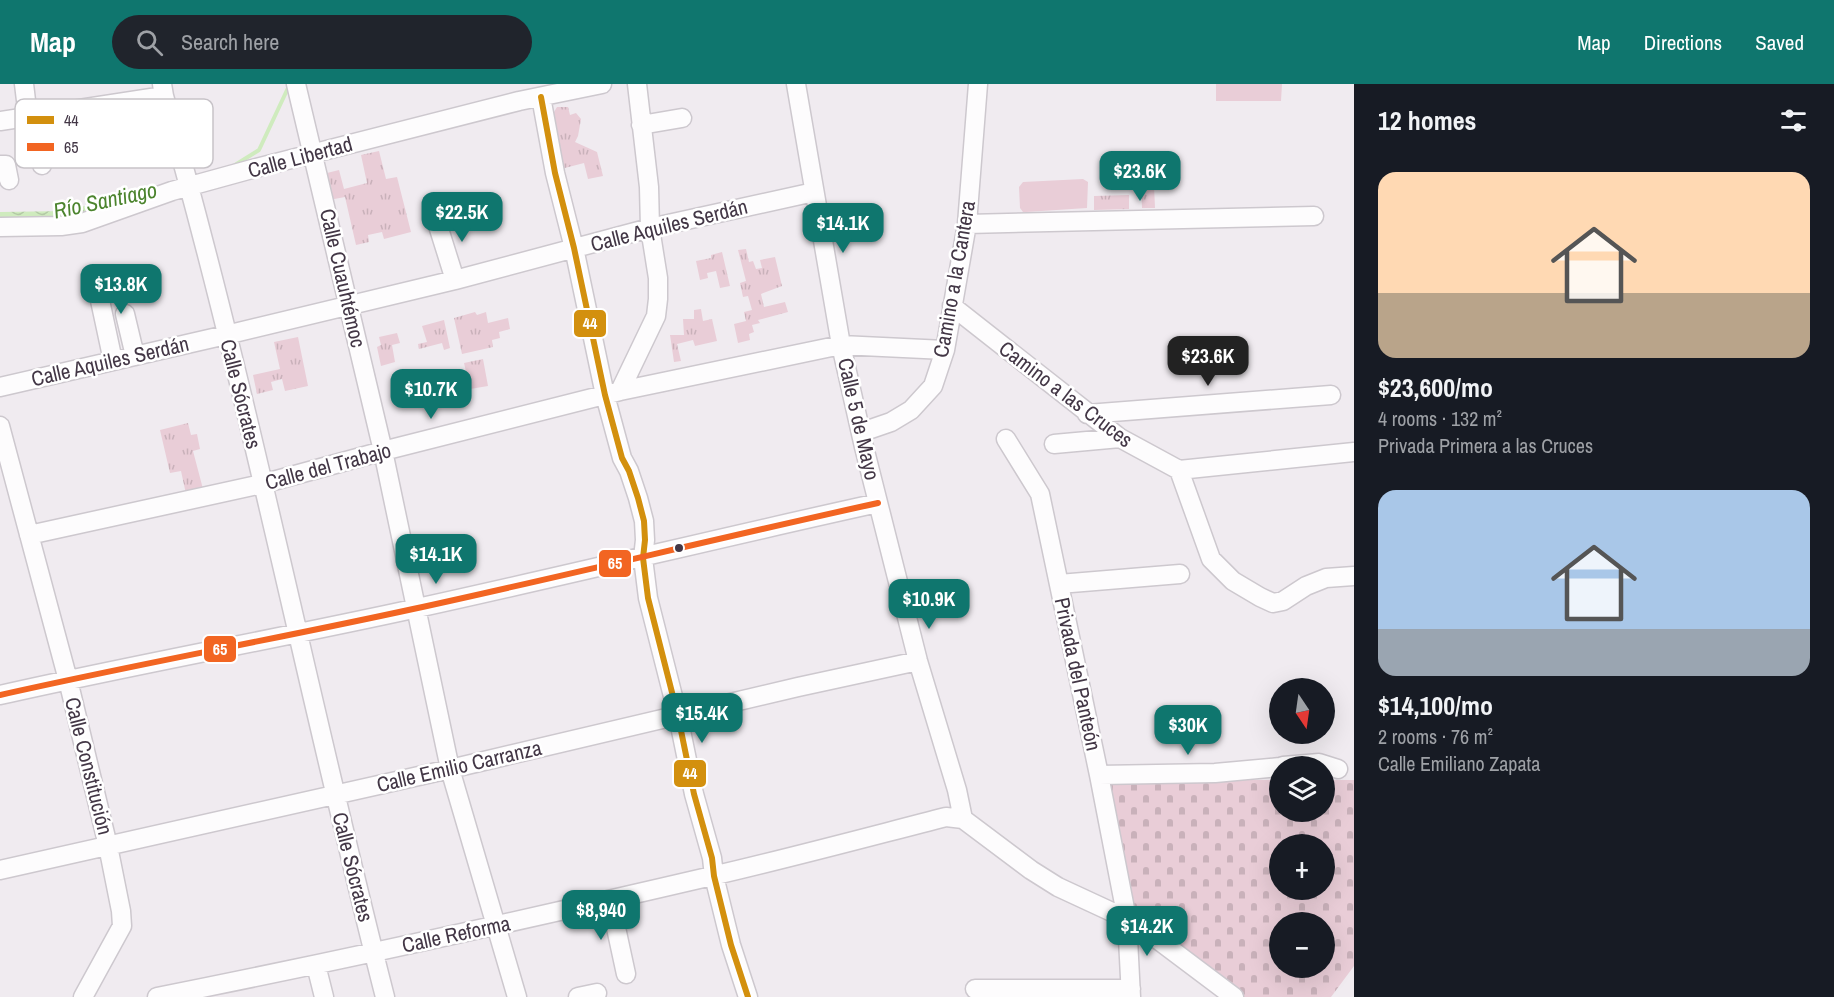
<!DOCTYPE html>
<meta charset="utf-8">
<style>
:root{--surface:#171b24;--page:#20242c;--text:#f1f3f6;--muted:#9ea1a6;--accent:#0f766e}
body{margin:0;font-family:"Archivo Narrow",sans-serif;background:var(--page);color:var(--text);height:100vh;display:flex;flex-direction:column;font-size:22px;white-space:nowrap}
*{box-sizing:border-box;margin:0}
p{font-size:20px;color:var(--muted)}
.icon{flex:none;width:33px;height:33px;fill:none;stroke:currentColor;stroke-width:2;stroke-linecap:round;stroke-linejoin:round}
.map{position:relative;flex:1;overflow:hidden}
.panel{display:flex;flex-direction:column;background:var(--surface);width:480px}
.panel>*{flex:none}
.needle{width:39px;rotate:167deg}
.tools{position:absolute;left:1269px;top:594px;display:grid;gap:12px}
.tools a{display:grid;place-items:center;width:66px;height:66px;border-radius:50%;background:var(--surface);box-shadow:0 6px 24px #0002;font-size:30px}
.price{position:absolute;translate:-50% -51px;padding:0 14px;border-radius:12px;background:var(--accent);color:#fff;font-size:20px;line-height:39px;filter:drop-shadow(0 2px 3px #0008)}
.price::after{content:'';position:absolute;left:50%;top:36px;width:18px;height:14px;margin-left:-9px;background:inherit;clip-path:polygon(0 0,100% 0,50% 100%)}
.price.on{background:#222;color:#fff}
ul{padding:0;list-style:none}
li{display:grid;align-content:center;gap:12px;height:318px;padding:0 24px}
li span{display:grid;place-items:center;height:186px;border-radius:18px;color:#555}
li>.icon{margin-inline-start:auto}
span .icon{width:108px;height:108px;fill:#fffc;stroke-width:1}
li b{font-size:26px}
h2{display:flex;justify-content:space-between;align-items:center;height:72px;padding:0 24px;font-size:26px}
header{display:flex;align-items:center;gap:36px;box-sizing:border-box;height:84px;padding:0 30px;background:var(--accent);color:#fff}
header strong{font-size:28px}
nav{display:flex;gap:33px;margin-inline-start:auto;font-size:21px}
.search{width:420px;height:54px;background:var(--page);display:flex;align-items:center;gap:15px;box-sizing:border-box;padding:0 21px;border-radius:33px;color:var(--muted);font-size:22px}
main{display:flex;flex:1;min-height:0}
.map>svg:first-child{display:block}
.grass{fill:url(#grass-tufts)}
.cemetery{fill:url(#cemetery-stones);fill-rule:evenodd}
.green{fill:#e9cdd7}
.water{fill:url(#water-waves)}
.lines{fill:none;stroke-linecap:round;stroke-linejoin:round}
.stream{stroke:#cfebbe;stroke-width:4}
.minor-casing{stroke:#cdc8ce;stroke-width:21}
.minor{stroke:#fdfcfd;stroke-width:18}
.bus-1-casing{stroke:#fff;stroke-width:10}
.bus-2-casing{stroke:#fff;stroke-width:10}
.bus-1{stroke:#d3900e;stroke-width:6}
.bus-2{stroke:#f26522;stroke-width:6}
.bus-dot{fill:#433746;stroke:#fff;stroke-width:2}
.labels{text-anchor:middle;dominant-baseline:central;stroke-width:5;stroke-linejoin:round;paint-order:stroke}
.street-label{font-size:21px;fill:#433746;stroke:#fff}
.water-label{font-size:22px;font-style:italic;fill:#4c842e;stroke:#fff}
.key{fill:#fff;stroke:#c7c3c8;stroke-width:1.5}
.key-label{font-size:16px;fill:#433746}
.line-badge{stroke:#fff;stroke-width:2}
.badge-label{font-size:16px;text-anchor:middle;font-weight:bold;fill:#fff}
</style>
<header>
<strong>Map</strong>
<div class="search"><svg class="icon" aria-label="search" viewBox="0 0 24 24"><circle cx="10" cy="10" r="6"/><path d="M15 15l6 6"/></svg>Search here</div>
<nav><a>Map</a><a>Directions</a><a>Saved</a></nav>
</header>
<main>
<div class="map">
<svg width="1354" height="913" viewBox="0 0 1354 913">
<defs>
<pattern id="grass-tufts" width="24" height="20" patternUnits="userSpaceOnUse" patternTransform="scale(1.5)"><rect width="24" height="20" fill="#e9cdd7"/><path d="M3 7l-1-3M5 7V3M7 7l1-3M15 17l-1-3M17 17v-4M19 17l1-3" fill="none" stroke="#c9b1ba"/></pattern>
<pattern id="cemetery-stones" width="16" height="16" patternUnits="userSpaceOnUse" patternTransform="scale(1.5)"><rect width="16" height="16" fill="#e9cdd7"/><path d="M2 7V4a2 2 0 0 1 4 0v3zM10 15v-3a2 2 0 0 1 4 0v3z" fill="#c9b1ba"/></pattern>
<pattern id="water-waves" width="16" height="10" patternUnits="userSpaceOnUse" patternTransform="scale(1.5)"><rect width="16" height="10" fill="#cfebbe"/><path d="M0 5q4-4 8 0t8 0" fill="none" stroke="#b3caa5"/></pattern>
</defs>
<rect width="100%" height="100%" fill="#f0ebf0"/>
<path class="grass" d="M 557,23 L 568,23 L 570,31 L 576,29 L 581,35 L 578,52 L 575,58 L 597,68 L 603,92 L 588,95 L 584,79 L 561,85 L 551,33 Z
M 379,67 L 386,95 L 397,93 L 411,148 L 384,155 L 382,148 L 368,151 L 369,158 L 356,161 L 345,113 L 329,116 L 323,90 L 339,86 L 344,105 L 367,99 L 361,71 Z
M 1154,101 L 1155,124 L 1142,124 L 1141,102 Z
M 1129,111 L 1129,125 L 1094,126 L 1094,112 Z
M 746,165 L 749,178 L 753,177 L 756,185 L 762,184 L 760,176 L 775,173 L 782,202 L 761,210 L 764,223 L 785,218 L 788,228 L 758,236 L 760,239 L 752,241 L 754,248 L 749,250 L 750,256 L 738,259 L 734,240 L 746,237 L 744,228 L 752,226 L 748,212 L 743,213 L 740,199 L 746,197 L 738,166 Z
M 722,168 L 730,202 L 720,204 L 716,187 L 707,189 L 708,194 L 700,196 L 696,177 L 711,174 L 711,171 Z
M 701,225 L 703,237 L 712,235 L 717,257 L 695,262 L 693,256 L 677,260 L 681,277 L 674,278 L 670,251 L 684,251 L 683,235 L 694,235 L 694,226 Z
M 475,228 L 477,231 L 486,228 L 488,239 L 508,234 L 510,245 L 499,248 L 500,254 L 492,256 L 493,263 L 462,270 L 454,234 Z
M 444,236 L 450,264 L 444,266 L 442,259 L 419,265 L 418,260 L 427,258 L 422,242 Z
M 397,249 L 400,259 L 392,261 L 395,278 L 381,282 L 377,263 L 381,261 L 379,253 Z
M 298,253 L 308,302 L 285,307 L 282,295 L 271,298 L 273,306 L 257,310 L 253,291 L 280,285 L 274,258 Z
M 483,275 L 488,302 L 470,305 L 464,279 Z
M 188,339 L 191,351 L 197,350 L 200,365 L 193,367 L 203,405 L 186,410 L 181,387 L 170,389 L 160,346 Z"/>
<path class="cemetery" d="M 1106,695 L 1279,696 L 1280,728 L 1324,728 L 1325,696 L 1354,696 L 1354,882 L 1331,913 L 1240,913 L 1128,827 ZM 1280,760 L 1324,760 L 1324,806 L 1280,806 ZM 1280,838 L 1324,838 L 1324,884 L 1280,884 Z"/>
<path class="green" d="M 1216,0 L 1282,0 L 1281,17 L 1216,17 Z
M 1083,95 L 1088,98 L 1087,124 L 1026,128 L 1023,128 L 1020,124 L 1019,103 L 1023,98 Z"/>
<path class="water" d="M 155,103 L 164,105 L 72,134 L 0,138 L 0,128 L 66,127 Z"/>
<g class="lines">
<path class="stream" d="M 235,81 L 259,66 L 288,4 L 292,2"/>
<g class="minor-casing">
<path id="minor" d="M 24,0 L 28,33
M 162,0 L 164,12 C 249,309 308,613 385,913
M 296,0 L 383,367 L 450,685 L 517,913
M 796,0 L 841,261 L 864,363 L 918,577 L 957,706 L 963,735
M 541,13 L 555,89 L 574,164 L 605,311 L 622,374 L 629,387 L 638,414 L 644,437 L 645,456 L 643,474 L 648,514 L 678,632 L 694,710 L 712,774 L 714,792 L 731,861 L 748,913
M 34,32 L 42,81
M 0,37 L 164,12
M 641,41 L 682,34
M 0,81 L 6,81 L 9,96
M 435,132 L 455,196
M 967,140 L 1314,132
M 0,143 L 61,142 L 82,139 L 172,107 L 252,85 L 519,17 L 602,0
M 95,193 L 113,277
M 952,222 L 1120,354 L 1179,386 L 1211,475 L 1233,497 L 1260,513 L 1273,519 L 1283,517 L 1306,502 L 1326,494 L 1354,492
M 125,230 L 135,272
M 0,303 L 226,251 L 455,196 L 650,144 L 814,108
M 620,307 L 656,232 L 658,215 L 658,194 L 650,144 L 649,103 L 637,0
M 1087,330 L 1331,311
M 0,342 L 68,596 L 108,762 L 121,827 L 122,842 L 83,913
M 862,348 L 891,338 L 911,326 L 933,302 L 945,266 L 967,140 L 978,0
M 1006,355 L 1040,410 L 1099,691 L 1127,835 L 1131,913
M 1054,360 L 1120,354
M 1179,386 L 1354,368
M 29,451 L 262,400 L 383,367 L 620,307 L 841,261 L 945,266
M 1059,500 L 1180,490
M 0,611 C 137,580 276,555 413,525 C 569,491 723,453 878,419
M 1283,682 L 1319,679 L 1338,685
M 1099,691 L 1215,689 L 1280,683
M 963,735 L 1031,786 L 1058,803 L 1127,835 L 1149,849 L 1234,913
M 0,786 L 450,685 L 798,603 L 918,577
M 610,816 L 626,890
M 316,881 L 324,913
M 975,905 L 1131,905
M 157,913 C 343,876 528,835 712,792 C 790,774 868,753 946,733 L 963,735
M 578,913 L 597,909"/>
</g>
<use href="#minor" class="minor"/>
<g class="bus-1-casing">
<path id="bus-1" d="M 541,13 L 555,89 L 574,164 L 605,311 L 622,374 L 629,387 L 638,414 L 644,437 L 645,456 L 643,474 L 648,514 L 678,632 L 694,710 L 712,774 L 714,792 L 731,861 L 748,913"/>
</g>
<g class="bus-2-casing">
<path id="bus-2" d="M 0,611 C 137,580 276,555 413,525 C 569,491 723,453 878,419"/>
</g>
<use href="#bus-1" class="bus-1"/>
<use href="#bus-2" class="bus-2"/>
</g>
<circle class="bus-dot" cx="679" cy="464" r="5"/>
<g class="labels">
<g class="street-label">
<text transform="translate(300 73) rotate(-15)">Calle Libertad</text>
<text transform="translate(669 141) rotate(-14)">Calle Aquiles Serdán</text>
<text transform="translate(343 194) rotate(77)">Calle Cuauhtémoc</text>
<text transform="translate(954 195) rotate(-80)">Camino a la Cantera</text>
<text transform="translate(110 277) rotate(-13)">Calle Aquiles Serdán</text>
<text transform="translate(241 310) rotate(76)">Calle Sócrates</text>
<text transform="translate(1066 310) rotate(37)">Camino a las Cruces</text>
<text transform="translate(859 335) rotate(77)">Calle 5 de Mayo</text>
<text transform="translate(328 382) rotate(-15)">Calle del Trabajo</text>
<text transform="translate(1078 590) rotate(78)">Privada del Panteón</text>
<text transform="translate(89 682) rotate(76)">Calle Constitución</text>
<text transform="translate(459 682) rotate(-13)">Calle Emilio Carranza</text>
<text transform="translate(353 783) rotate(76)">Calle Sócrates</text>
<text transform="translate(456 850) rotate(-12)">Calle Reforma</text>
</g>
<g class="water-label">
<text transform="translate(105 116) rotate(-12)">Río Santiago</text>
</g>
</g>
<rect x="15" y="15" width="198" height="69" rx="9" class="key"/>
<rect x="27" y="32" width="27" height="8" fill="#d3900e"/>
<rect x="27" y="59" width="27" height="8" fill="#f26522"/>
<g class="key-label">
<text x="64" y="42">44</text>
<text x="64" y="69">65</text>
</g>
<g class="line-badge">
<rect x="573" y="225" width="34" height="29" rx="6" fill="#d3900e"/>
<rect x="598" y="465" width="34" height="29" rx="6" fill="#f26522"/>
<rect x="203" y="551" width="34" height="28" rx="6" fill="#f26522"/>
<rect x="673" y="675" width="34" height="29" rx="6" fill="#d3900e"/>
</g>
<g class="badge-label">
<text x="590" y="245">44</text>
<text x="615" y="485">65</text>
<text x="220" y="571">65</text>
<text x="690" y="695">44</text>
</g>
</svg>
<div class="tools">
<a><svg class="needle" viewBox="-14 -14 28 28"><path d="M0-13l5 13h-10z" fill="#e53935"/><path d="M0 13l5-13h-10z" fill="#9ea1a6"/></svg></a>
<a><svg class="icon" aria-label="layers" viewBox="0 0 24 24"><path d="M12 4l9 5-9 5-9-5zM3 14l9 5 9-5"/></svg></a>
<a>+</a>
<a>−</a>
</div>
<b class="price" style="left:1140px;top:118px">$23.6K</b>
<b class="price" style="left:462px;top:159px">$22.5K</b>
<b class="price" style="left:843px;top:170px">$14.1K</b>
<b class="price" style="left:121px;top:231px">$13.8K</b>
<b class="price on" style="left:1208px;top:303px">$23.6K</b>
<b class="price" style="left:431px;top:336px">$10.7K</b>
<b class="price" style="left:436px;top:501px">$14.1K</b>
<b class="price" style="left:929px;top:546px">$10.9K</b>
<b class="price" style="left:702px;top:660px">$15.4K</b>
<b class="price" style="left:1188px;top:672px">$30K</b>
<b class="price" style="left:601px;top:857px">$8,940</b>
<b class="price" style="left:1147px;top:873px">$14.2K</b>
</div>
<section class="panel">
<h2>12 homes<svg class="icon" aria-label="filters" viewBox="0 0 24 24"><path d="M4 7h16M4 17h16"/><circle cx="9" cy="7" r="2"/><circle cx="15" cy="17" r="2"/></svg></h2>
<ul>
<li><span style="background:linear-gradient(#ffd9b3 65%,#b9a48a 0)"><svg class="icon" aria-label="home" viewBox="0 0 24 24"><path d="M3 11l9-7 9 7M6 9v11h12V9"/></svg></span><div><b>$23,600/mo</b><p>4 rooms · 132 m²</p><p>Privada Primera a las Cruces</p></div></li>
<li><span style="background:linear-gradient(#a9c7e8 75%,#9aa5b1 0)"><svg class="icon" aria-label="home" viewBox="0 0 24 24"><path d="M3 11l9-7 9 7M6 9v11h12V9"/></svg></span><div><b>$14,100/mo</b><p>2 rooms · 76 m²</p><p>Calle Emiliano Zapata</p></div></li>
</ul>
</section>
</main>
